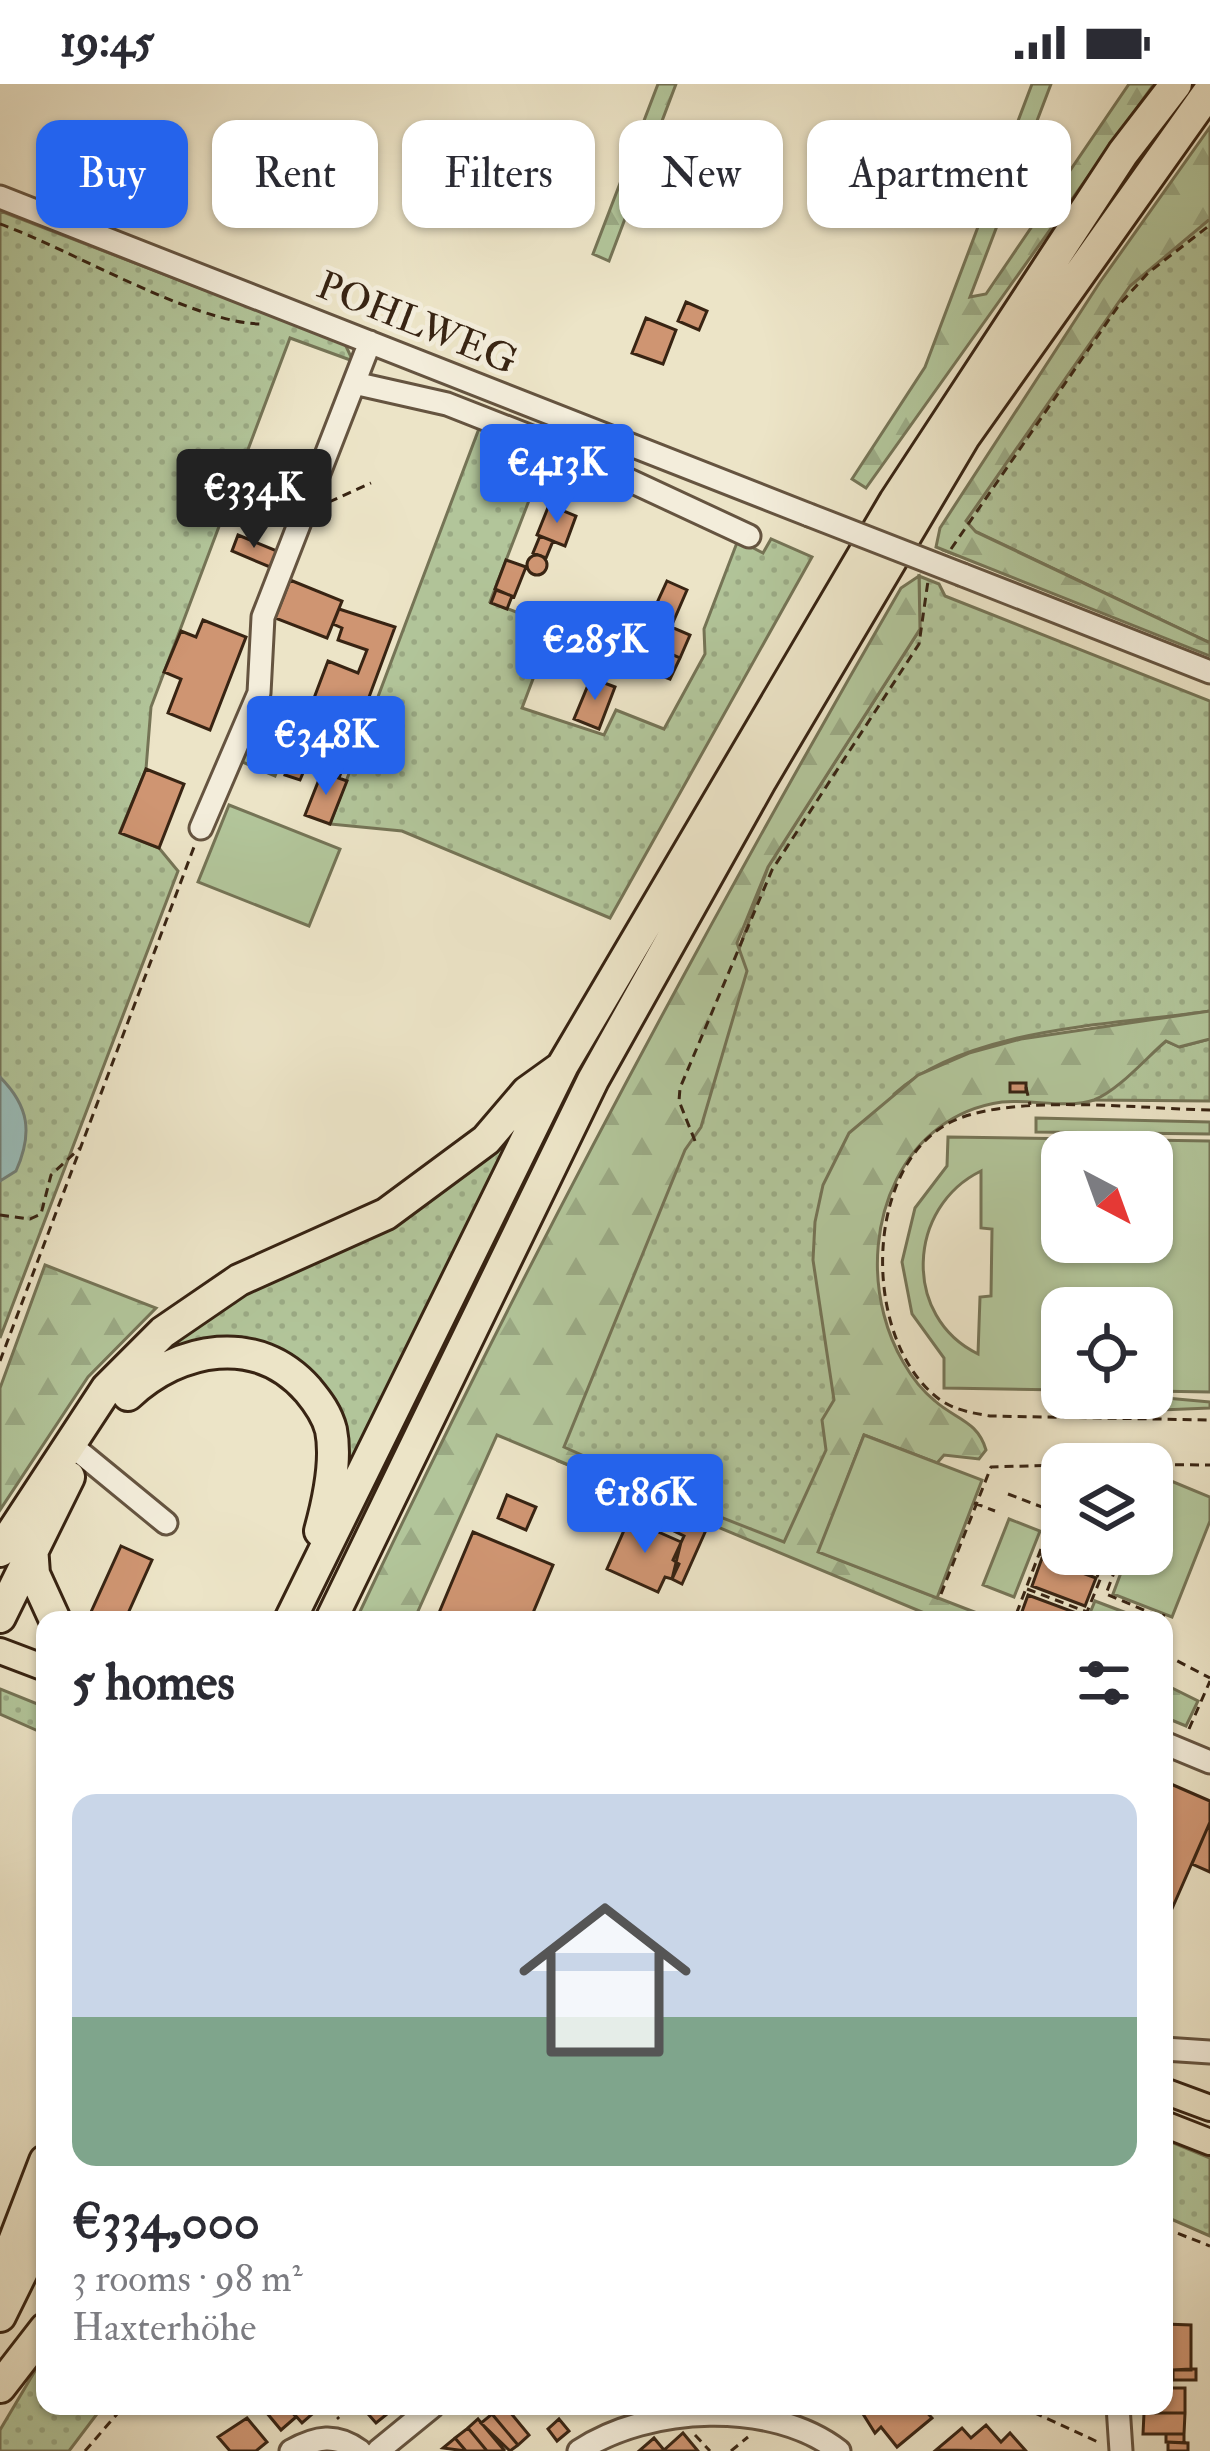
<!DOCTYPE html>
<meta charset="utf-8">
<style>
:root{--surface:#fff;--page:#f7f7f7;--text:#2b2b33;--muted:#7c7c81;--line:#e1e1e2;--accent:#2563eb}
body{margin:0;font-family:"IM FELL Double Pica",serif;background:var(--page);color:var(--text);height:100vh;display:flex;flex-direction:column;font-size:45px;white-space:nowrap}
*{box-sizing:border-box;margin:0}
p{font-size:39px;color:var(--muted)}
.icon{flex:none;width:66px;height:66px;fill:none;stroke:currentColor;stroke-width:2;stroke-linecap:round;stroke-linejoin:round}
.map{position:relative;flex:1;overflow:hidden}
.side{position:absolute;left:36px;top:1527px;width:1137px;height:804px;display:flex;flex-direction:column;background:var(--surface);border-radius:24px;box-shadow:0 3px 9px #0004}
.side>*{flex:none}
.top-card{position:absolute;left:36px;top:36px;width:1140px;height:108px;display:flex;gap:24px}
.needle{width:78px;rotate:139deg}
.tools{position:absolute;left:1041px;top:1047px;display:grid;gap:24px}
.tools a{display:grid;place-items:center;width:132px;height:132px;border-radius:24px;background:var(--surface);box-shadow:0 3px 9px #0004;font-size:60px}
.price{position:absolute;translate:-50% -102px;padding:0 27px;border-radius:12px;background:var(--accent);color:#fff;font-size:39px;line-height:78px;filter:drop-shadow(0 3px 6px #0008)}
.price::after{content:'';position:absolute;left:50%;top:72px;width:36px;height:27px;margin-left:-18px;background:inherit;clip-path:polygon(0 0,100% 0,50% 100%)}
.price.current{background:#222;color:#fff}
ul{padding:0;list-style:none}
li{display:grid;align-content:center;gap:24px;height:636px;padding:0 36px}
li+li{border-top:3px solid var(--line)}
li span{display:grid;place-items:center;height:372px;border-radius:24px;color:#555}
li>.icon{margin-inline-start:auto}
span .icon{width:216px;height:216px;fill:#fffc;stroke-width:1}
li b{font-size:51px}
h2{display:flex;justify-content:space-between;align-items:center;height:144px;padding:0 36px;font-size:51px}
.tag{padding:0 42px;border-radius:24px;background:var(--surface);box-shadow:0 3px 9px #0004;font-size:42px;line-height:108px}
.tag.current{background:var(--accent);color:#fff}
.status{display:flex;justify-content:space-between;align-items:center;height:84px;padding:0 60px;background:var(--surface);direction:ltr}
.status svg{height:33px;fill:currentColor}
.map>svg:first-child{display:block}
.grass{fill:url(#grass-dots);stroke:#757456;stroke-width:3}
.forest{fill:url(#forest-firs);stroke:#757456;stroke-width:3}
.garden{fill:#b2c59a;stroke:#757456;stroke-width:3;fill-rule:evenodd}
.water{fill:#9abebb;stroke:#738078;stroke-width:3}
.building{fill:#cf9572;stroke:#382413;stroke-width:3}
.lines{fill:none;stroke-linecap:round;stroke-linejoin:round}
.minor-casing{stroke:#655440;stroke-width:27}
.major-casing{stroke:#382413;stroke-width:30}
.highway-casing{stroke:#382413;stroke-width:36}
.path{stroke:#382413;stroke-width:3;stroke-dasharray:9 6;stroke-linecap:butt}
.minor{stroke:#f3eddb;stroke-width:21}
.major{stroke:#ece4c7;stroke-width:24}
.highway{stroke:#ece4c7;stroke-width:30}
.minor-bridge-casing{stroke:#655440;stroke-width:27;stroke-linecap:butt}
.minor-bridge{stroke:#f3eddb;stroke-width:21}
.labels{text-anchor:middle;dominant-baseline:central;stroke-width:10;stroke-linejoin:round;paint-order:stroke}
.street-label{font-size:39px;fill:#382413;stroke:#f3eddb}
</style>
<div class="status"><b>19:45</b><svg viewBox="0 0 49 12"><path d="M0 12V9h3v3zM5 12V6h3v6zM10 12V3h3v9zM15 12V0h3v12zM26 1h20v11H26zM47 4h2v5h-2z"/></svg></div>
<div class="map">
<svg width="1210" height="2367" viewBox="0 0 1210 2367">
<defs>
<pattern id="grass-dots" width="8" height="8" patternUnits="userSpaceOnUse" patternTransform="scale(3)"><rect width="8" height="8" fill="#b2c59a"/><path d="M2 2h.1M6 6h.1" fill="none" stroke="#9aa984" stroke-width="1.8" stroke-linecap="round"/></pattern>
<pattern id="forest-firs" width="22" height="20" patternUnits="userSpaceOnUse" patternTransform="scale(3)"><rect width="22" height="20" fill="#b2c59a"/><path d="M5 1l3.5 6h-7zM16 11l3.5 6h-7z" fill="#9aa984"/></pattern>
</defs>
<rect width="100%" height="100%" fill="#ece4c7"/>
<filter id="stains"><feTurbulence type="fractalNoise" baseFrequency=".00167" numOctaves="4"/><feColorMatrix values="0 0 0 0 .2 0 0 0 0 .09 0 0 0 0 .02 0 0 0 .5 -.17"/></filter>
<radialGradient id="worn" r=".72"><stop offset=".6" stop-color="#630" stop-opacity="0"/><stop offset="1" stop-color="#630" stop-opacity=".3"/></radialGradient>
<path class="grass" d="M 1210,97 L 1210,559 L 977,448 L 956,471 L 943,466 L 1127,198 Z
M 0,127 L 345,260 L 353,277 L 290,254 L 151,623 L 146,685 L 120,748 L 159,764 L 178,787 L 0,1254 Z
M 480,342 L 548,367 L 490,518 L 553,542 L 522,624 L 604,651 L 616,626 L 664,645 L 705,570 L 704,545 L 738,456 L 763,469 L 771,455 L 812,473 L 610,834 L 402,747 L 330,740 Z
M 919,492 L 939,500 L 945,512 L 1210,617 L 1210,927 C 1114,941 968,943 894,1010 L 848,1290 L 809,1478 L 558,1377 L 768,783 L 920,545 Z
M 1210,955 L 1210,1017 L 1094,1016 L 1166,957 L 1180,963 Z
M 534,1025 L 344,1400 L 299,1285 L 153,1278 C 217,1208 308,1184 391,1140 C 446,1110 490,1070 534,1025 Z
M 0,1605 L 45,1623 L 45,1650 L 0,1630 Z
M 1164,2055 L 1210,2074 L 1210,2152 L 1164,2132 Z
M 45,2270 L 45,2322 L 103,2322 L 69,2367 L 0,2367 L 0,2346 Z"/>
<path class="forest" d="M 658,0 L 676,0 L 609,177 L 593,170 Z
M 1032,0 L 1051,0 L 970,213 L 986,210 L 1129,0 L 1154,0 L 866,404 L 852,395 L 925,283 Z
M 1210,43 L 1210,135 L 1130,202 L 966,437 L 976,448 L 1210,559 L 1210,572 L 936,463 L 940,444 L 1100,198 Z
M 919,492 L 920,545 L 768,783 L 737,859 L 747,887 L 701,1043 L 685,1066 L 564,1363 L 631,1393 L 647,1378 L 710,1429 L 784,1458 L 826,1366 L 822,1336 L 834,1316 L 813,1176 L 815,1138 L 823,1101 L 849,1049 L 918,991 L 969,969 L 1021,955 L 1210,927 L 1210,955 L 1179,963 L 1166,957 C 1146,974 1119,1006 1094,1016 C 1069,1025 1030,1015 1002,1018 C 902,1032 860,1140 884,1231 C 892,1262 910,1297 935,1317 C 955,1335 978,1337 986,1366 L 979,1375 L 944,1371 L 937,1379 L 864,1351 L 819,1468 L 995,1536 L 941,1536 L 497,1351 L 414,1536 L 356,1536 C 522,1184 706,841 901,504 Z
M 45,1181 L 156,1224 L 88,1293 L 0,1426 L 0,1304 Z
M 1095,1517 L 1145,1536 L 1087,1536 Z
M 1164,1600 L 1198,1617 L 1186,1642 L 1164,1633 Z"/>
<path class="garden" d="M 262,624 L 297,638 L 275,692 L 240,677 Z
M 229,721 L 340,765 L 309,842 L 198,798 Z
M 1036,1034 L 1210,1038 L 1210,1050 L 1036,1048 Z
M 948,1053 L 1210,1057 L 1210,1308 L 1152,1307 L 1152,1224 L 1062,1224 L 1062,1306 L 944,1304 L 944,1274 L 912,1230 L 902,1178 L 915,1124 L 947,1082 ZM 1062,1068 L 1152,1068 L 1152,1158 L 1062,1158 ZM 981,1087 L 981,1144 L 992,1145 L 991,1212 L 980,1213 L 978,1270 C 902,1233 907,1123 981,1087 Z
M 1155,1313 L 1210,1318 L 1210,1324 L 1137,1327 L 1138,1314 Z
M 864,1351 L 982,1396 L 937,1514 L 818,1468 Z
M 1159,1392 L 1210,1413 L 1210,1437 L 1172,1533 L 1113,1510 L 1128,1470 L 1152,1470 L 1152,1411 Z
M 1060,1432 L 1062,1470 L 1108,1470 L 1101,1488 L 1047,1468 Z
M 1009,1435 L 1040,1447 L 1014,1513 L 983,1501 Z"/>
<path class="water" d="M 0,993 C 29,1022 33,1049 16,1087 L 0,1097 Z"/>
<path class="building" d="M 686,218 L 707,227 L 699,246 L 678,237 Z
M 646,234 L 676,246 L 663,280 L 632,269 Z
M 549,421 L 576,432 L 565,462 L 537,451 Z
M 238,451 L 277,467 L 270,483 L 232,467 Z
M 540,452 L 553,457 L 546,474 L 533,469 Z
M527 481a10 10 0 1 1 20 0a10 10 0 1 1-20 0Z
M 506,476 L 526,483 L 514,513 L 495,505 Z
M 290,496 L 342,517 L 327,554 L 275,534 Z
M 667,497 L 687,506 L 671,543 L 690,551 L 680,574 L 640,556 Z
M 496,506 L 512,512 L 507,525 L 491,519 Z
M 339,525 L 395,543 L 339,694 L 306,682 L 300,696 L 285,691 L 328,577 L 358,589 L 367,566 L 338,556 L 342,544 L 333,540 Z
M 203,536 L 246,553 L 210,646 L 168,629 L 181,595 L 164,588 L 181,547 L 196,553 Z
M 640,556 L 680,574 L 670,595 L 630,580 Z
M 591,594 L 615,603 L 599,645 L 574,635 Z
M 146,685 L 184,700 L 159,764 L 120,749 Z
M 322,688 L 347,697 L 330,740 L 305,731 Z
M 1010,999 L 1026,999 L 1026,1008 L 1010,1008 Z
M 507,1411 L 536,1423 L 526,1446 L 498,1434 Z
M 678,1433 L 706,1446 L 682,1500 L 672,1495 L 679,1480 L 673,1476 L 684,1452 L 672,1446 Z
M 629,1435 L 681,1458 L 672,1495 L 665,1493 L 658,1508 L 607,1485 Z
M 473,1448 L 553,1481 L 530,1536 L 436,1536 Z
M 121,1462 L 152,1476 L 125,1536 L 107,1536 L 91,1528 Z
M 1042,1474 L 1096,1494 L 1085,1522 L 1032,1502 Z
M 1028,1511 L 1082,1531 L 1080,1536 L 1019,1536 Z
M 1164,1697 L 1210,1717 L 1210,1738 L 1164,1843 Z
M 1210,1738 L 1210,1788 L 1192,1780 Z
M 1164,2240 L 1191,2241 L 1191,2286 L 1164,2286 Z
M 1191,2285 L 1196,2285 L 1196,2296 L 1173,2296 L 1173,2286 Z
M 1164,2304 L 1185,2304 L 1185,2329 L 1156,2329 L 1156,2322 L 1164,2322 Z
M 261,2322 L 287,2322 L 296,2333 L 281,2346 Z
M 287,2322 L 313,2322 L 317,2326 L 302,2339 Z
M 361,2322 L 397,2322 L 376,2339 Z
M 505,2322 L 529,2351 L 518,2361 L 492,2330 Z
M 858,2322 L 921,2322 L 932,2334 L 897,2363 L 881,2343 L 875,2349 Z
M 1144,2329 L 1185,2329 L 1184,2350 L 1143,2350 Z
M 492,2330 L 518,2361 L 510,2367 L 481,2339 Z
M 247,2334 L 267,2358 L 256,2367 L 230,2367 L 218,2353 Z
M 478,2335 L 504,2366 L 503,2367 L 487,2367 L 468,2344 Z
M 559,2335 L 569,2347 L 557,2357 L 548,2345 Z
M 986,2341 L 1001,2358 L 1010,2349 L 1026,2367 L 936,2366 L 962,2344 L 971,2354 Z
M 468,2344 L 487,2367 L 466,2367 L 455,2354 Z
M 683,2349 L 698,2367 L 639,2367 L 654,2354 L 664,2366 Z
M 1166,2350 L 1184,2350 L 1184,2359 L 1166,2358 Z
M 455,2354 L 466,2367 L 443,2364 Z
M 1168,2358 L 1188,2359 L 1188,2367 L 1168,2367 Z"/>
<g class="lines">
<g class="minor-casing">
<path id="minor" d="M 0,113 L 809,431
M 354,299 L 447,320 L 562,365
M 572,340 L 562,365 L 749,452
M 963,491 L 1210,588
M 201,744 L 259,609 L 263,533 L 370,258
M 82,1370 L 166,1439
M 1164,1659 L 1210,1678
M 1164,1965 L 1210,1968
M 1118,2322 L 1121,2367
M 291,2367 C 316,2353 336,2349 360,2367
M 378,2367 L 433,2322
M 579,2367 C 648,2321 772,2315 839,2367"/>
</g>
<g class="major-casing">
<path id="major" d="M 0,1567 L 45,1584
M 1164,2007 L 1210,2024
M 1164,2040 L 1210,2058"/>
</g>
<g class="highway-casing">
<path id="highway" d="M 128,1311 C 179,1263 257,1248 308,1306 C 318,1318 327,1330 331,1346 C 337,1376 328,1418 320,1447
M 32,1462 L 34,1490 L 55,1536
M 0,1467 L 107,1304 L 163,1248 L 239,1196 L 386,1130 L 486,1056 L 527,1008 L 559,985
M 0,1533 L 69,1393
M 290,1536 L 563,981 L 895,417 L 1123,69 L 1176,0
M 331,1536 L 593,996 L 761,696 L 964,353 L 1210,6
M 0,2194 L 45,2077
M 0,2232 L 45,2141
M 0,2303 L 45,2245"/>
</g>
<path class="path" d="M 0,140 C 68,164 193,239 261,240
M 329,418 L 371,399
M 951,465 L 1119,221 L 1148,189 L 1210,141
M 1026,1003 L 1030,1021
M 1210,1026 C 1142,1025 1004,1008 947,1040 C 862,1088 863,1258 939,1315 C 954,1326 972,1329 990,1332 L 1210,1336
M 695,1057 L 679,1017 L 680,1004 L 772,786 L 919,560 L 928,497
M 0,1131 L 30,1135 L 41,1130 L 51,1091 L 81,1063
M 0,1277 L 194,763
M 1115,1380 L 1210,1381
M 1152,1401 L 1160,1380
M 1008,1410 L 1055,1428 L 1014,1536
M 974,1419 L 995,1427
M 1040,1470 L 1099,1492
M 1121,1470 L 1106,1510 L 1163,1534
M 1027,1505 L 1087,1528 L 1106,1481 L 1115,1484
M 941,1510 L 991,1383 L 1062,1381
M 1162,1536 L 1164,1530
M 1164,1570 L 1210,1594
M 1189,1645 L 1210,1597
M 1164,2144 L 1210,2162
M 327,2322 L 339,2335
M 1020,2322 L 1100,2359
M 695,2351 L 710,2367
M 85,2367 L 124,2322
M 731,2367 L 748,2353"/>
<use href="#minor" class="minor"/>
<use href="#major" class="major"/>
<use href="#highway" class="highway"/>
<g class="minor-bridge-casing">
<path id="minor-bridge" d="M 809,431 L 963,491"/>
</g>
<use href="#minor-bridge" class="minor-bridge"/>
</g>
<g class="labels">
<g class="street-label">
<text transform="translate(417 239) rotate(22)">POHLWEG</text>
</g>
</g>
<rect width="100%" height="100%" filter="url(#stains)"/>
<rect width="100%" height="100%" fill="url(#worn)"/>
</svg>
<div class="tools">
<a><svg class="needle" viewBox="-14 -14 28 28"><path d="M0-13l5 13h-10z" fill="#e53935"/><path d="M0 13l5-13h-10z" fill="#7c7c81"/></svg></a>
<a><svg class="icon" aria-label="locate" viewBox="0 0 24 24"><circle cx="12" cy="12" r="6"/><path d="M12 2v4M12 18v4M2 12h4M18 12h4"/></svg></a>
<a><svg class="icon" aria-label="layers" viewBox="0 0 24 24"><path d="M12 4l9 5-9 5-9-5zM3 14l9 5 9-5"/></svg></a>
</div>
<b class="price" style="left:557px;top:442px">€413K</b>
<b class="price current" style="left:254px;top:467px">€334K</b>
<b class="price" style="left:595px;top:619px">€285K</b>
<b class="price" style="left:326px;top:714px">€348K</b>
<b class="price" style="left:645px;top:1472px">€186K</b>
<div class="top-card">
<a class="tag current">Buy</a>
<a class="tag">Rent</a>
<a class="tag">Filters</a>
<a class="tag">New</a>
<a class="tag">Apartment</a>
</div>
<section class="side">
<h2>5 homes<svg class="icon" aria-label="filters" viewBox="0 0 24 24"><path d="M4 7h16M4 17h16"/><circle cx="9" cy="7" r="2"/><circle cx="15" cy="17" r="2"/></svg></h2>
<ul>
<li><span style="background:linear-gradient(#c9d6e8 60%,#7fa58c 0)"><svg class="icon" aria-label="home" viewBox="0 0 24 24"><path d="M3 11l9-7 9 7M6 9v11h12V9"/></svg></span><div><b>€334,000</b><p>3 rooms · 98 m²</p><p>Haxterhöhe</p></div></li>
</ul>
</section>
</div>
